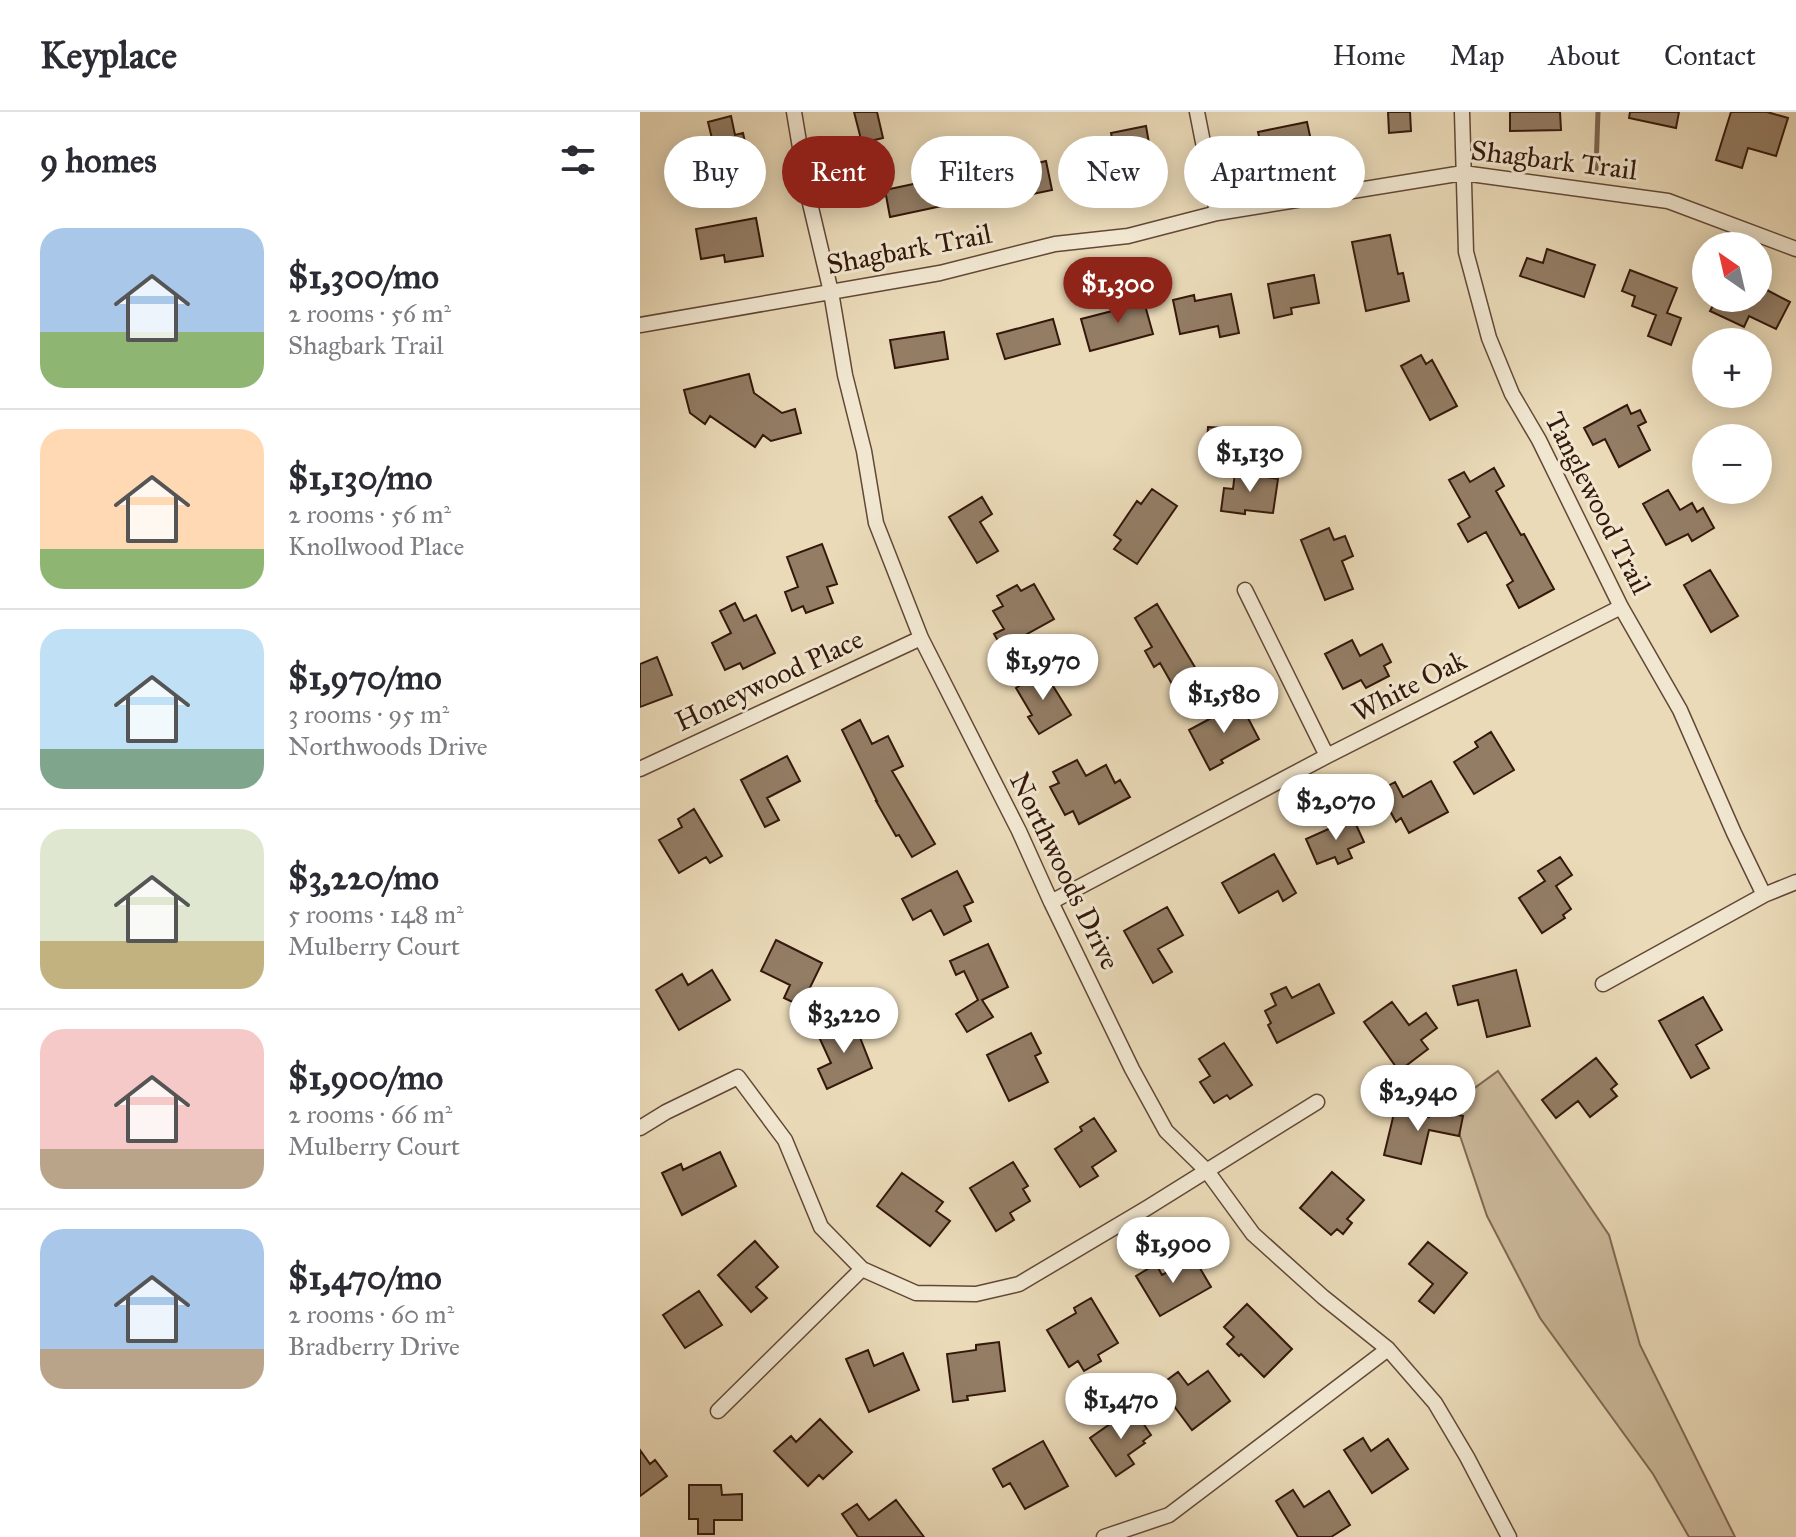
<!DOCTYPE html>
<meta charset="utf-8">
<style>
:root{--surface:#fff;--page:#f7f7f7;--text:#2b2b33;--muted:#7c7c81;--line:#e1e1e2;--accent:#8f2418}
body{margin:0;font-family:"IM FELL Great Primer",serif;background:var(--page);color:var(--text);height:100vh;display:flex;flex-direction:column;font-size:30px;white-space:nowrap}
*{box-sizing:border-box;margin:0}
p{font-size:26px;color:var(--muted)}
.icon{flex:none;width:44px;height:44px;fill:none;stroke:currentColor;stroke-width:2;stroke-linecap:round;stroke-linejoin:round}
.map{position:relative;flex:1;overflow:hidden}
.sheet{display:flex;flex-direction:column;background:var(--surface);width:640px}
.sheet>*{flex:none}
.hud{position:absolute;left:24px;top:24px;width:760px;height:72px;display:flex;gap:16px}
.needle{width:52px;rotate:326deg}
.fabs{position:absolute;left:1052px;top:120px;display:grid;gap:16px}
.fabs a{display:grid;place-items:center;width:80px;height:80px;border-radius:50%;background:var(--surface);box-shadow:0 4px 20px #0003;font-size:40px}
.price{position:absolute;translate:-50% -68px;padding:0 18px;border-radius:28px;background:#fff;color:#222;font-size:26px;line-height:52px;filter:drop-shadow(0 2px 4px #0008)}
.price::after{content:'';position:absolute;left:50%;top:48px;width:24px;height:18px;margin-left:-12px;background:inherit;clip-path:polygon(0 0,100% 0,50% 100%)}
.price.current{background:var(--accent);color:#fff}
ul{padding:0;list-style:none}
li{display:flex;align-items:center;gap:24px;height:200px;padding:0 40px}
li+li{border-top:2px solid var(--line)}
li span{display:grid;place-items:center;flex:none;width:224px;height:160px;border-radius:24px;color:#555}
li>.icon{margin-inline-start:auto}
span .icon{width:96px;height:96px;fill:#fffc;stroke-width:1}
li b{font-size:34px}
h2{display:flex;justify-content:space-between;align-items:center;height:96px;padding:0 40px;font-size:34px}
.tag{padding:0 28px;border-radius:36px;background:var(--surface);box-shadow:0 4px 20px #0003;font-size:28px;line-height:72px}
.tag.current{background:var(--accent);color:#fff}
header{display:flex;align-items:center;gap:48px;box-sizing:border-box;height:112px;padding:0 40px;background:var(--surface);border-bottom:2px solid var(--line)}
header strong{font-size:38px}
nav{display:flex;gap:44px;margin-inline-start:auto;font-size:28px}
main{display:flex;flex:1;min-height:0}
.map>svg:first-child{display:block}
.green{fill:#cbb99b;stroke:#806853;stroke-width:2}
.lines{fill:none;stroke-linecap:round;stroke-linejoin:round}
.stream{stroke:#7c654f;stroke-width:5}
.building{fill:#937d65;stroke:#34180b;stroke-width:2}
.minor-casing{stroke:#624836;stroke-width:17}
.minor{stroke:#f1e7d1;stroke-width:14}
.labels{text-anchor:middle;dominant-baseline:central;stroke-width:6;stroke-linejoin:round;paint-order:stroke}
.street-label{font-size:28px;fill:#34180b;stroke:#f1e7d1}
</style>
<header>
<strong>Keyplace</strong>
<nav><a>Home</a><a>Map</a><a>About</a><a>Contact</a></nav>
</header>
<main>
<section class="sheet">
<h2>9 homes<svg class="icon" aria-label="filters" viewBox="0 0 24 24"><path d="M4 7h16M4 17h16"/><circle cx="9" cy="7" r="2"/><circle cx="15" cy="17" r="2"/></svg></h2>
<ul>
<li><span style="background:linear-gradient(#a9c7e8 65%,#8fb573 0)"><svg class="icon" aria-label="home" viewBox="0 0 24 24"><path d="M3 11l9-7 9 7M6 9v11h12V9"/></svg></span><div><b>$1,300/mo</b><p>2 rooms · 56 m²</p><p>Shagbark Trail</p></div></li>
<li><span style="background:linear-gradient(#ffd9b3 75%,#8fb573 0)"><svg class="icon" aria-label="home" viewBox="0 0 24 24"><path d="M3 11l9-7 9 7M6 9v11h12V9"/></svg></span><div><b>$1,130/mo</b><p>2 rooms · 56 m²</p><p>Knollwood Place</p></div></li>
<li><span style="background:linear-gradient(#bfe0f5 75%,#7fa58c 0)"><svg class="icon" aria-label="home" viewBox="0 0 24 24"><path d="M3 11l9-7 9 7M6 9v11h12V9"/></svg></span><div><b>$1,970/mo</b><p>3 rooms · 95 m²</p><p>Northwoods Drive</p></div></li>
<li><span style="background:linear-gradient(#dfe7d0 70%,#c2b280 0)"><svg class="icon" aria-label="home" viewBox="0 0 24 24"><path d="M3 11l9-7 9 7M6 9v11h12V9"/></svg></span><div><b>$3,220/mo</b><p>5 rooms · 148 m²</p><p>Mulberry Court</p></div></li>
<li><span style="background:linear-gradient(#f6c9c9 75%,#b9a48a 0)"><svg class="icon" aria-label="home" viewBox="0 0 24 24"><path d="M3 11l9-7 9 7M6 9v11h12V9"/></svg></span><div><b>$1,900/mo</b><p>2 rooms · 66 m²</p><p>Mulberry Court</p></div></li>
<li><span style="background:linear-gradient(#a9c7e8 75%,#b9a48a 0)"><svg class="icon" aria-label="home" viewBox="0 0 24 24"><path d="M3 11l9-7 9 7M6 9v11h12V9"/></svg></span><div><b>$1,470/mo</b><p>2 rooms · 60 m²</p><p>Bradberry Drive</p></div></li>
</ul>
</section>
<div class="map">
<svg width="1156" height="1425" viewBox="0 0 1156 1425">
<rect width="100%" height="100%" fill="#eadab8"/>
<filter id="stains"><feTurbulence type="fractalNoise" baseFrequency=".0025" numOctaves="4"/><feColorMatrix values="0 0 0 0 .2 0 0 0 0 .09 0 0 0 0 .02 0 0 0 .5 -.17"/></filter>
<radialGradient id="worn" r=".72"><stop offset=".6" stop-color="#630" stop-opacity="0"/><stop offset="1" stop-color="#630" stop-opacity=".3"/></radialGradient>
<path class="green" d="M 858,959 L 969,1123 L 1000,1233 L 1095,1425 L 1049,1425 L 1013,1362 L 900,1206 L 847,1104 L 810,994 Z"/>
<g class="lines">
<path class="stream" d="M 956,57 L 958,0"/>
</g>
<path class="building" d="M 214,0 L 237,0 L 243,26 L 222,31 Z
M 748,0 L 770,0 L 771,19 L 749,21 Z
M 870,0 L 920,0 L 921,18 L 870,19 Z
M 990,0 L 1039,0 L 1036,16 L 989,6 Z
M 1091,0 L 1127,0 L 1148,6 L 1136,44 L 1108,36 L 1102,56 L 1076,48 Z
M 91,4 L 95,23 L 103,21 L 110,53 L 80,60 L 68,10 Z
M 667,10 L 673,38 L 624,47 L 618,20 Z
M 506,14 L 510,37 L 502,38 L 507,62 L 472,69 L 465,32 L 473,31 L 471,21 Z
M 406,49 L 412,78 L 364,88 L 358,60 Z
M 297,67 L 302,94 L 250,105 L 245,78 Z
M 116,106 L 123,144 L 85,150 L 84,143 L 61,147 L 56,117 Z
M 750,123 L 758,162 L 763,161 L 769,189 L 726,199 L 712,130 Z
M 907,137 L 955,153 L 944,185 L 880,164 L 887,146 L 903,151 Z
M 990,158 L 1037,176 L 1027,201 L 1041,206 L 1031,233 L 1008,224 L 1016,203 L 992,194 L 995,184 L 982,179 Z
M 674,163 L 679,191 L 651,196 L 652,202 L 634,206 L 628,172 Z
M 1125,177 L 1150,190 L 1136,217 L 1109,204 L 1104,215 L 1070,199 L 1077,186 L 1121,186 Z
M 591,182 L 599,221 L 580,225 L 578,214 L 540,222 L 533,188 L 554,183 L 555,189 Z
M 503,186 L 513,222 L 450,239 L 441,207 L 480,197 L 479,192 Z
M 413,207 L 420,232 L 365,247 L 357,222 Z
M 304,220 L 308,247 L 255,256 L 250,228 Z
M 781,243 L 786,252 L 792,248 L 817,294 L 790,308 L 761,254 Z
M 109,262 L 114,281 L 142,301 L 155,297 L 161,321 L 131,329 L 123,323 L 115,335 L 70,304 L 65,312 L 50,301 L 44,278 Z
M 987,293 L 991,302 L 1000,298 L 1006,310 L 998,314 L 1010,338 L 979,355 L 965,327 L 953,333 L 944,316 Z
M 568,315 L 585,316 L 585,323 L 597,324 L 595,348 L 566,346 Z
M 854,356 L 864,374 L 856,379 L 881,423 L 884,422 L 914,477 L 879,496 L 867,473 L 873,469 L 846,420 L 828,430 L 818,412 L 830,405 L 809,368 L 824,360 L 830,370 Z
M 595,360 L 638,367 L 633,401 L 605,398 L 605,402 L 581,399 L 584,376 L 593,377 Z
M 512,377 L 537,394 L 497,452 L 474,437 L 481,428 L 474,423 L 497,389 L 501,392 Z
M 1028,378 L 1040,398 L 1052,391 L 1057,400 L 1063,396 L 1074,416 L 1052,429 L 1048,422 L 1026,433 L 1003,392 Z
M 342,385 L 352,402 L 340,410 L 358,439 L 337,451 L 309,405 Z
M 689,416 L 694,428 L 705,424 L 713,444 L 702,449 L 713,477 L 685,488 L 661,428 Z
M 182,432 L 197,472 L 187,475 L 193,491 L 166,501 L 163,494 L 152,499 L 145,480 L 158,475 L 147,445 Z
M 1070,458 L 1098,504 L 1071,520 L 1044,473 Z
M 394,472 L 414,507 L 362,536 L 354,522 L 364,517 L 353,499 L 363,494 L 357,484 L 377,473 L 381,479 Z
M 95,491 L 104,509 L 116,503 L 135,541 L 103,557 L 100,551 L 85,558 L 72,531 L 91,521 L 80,499 Z
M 517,492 L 556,557 L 532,572 L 520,551 L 514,555 L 505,539 L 512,535 L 495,506 Z
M 712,528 L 720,544 L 742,532 L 751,550 L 744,554 L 749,564 L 726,576 L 721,568 L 703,577 L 685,542 Z
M 17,545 L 32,583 L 0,595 L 0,552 Z
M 403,558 L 431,603 L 399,622 L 388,605 L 392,603 L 376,576 Z
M 599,589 L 619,627 L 581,648 L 583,651 L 570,658 L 549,618 L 577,603 L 576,601 Z
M 220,608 L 232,632 L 248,624 L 263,654 L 252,659 L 295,732 L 272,745 L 259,723 L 256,724 L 236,689 L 237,689 L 202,618 Z
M 851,620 L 874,658 L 834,682 L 814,650 L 838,635 L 835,630 Z
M 147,644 L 160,669 L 127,686 L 139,708 L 125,715 L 101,668 Z
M 437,648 L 446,664 L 466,653 L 475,671 L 480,668 L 490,685 L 439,712 L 433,699 L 425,703 L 410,675 L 419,671 L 413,660 Z
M 791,669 L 808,700 L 769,721 L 761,706 L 756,710 L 739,679 L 755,670 L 763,685 Z
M 54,697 L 82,744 L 70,751 L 66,745 L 39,761 L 19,728 L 42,715 L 38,707 Z
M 713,706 L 724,730 L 708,737 L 712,746 L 698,752 L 695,745 L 677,752 L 666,727 Z
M 634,742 L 656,781 L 643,789 L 638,779 L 599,801 L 582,771 Z
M 920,745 L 932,763 L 916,774 L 931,797 L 923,803 L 925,806 L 902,821 L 879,786 L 905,769 L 898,759 Z
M 317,759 L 333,790 L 324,794 L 331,809 L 304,823 L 291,798 L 273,808 L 262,787 Z
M 527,795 L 543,823 L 518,837 L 532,860 L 513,871 L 484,819 Z
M 136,828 L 182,851 L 161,894 L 144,886 L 150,873 L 121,859 Z
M 348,832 L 368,875 L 342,888 L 353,905 L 327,920 L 316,902 L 338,888 L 324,859 L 316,863 L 310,849 Z
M 72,858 L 90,888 L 39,918 L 16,878 L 42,862 L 48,873 Z
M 876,858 L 890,914 L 847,925 L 838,888 L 818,893 L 813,874 Z
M 679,872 L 694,901 L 637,931 L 628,913 L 631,911 L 625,899 L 636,893 L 631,882 L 646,875 L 652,886 Z
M 1063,885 L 1082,918 L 1056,933 L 1069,956 L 1051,966 L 1019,909 Z
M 752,890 L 769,913 L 786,901 L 797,916 L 781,928 L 788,937 L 759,959 L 724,910 Z
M 217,907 L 223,921 L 219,923 L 232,956 L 187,977 L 178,957 L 191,951 L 179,925 Z
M 391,921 L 401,941 L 395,944 L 408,970 L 369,989 L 347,943 Z
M 584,931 L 612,973 L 590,987 L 587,983 L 574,991 L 560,970 L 570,964 L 559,947 Z
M 956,946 L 977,972 L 971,977 L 977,984 L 950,1005 L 938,989 L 916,1006 L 902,988 Z
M 755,997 L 789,1005 L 791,997 L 823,1004 L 819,1024 L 789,1018 L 781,1052 L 744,1043 Z
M 454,1006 L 476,1039 L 452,1055 L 458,1064 L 440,1075 L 415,1037 L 442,1019 L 440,1015 Z
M 80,1040 L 96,1074 L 42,1103 L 22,1061 L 41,1052 L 43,1058 Z
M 373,1050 L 388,1074 L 383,1077 L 390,1089 L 370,1101 L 374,1108 L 356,1119 L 330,1076 Z
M 692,1060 L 724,1088 L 707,1107 L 712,1111 L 703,1122 L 697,1117 L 691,1123 L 660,1096 Z
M 262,1061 L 303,1090 L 296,1099 L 310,1109 L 290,1134 L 237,1094 Z
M 115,1129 L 138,1155 L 116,1175 L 127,1186 L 111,1200 L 78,1163 Z
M 788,1130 L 827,1161 L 794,1201 L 779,1189 L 793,1172 L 769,1152 Z
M 554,1146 L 571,1175 L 520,1204 L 496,1164 L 516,1152 L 522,1163 Z
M 59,1179 L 82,1213 L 45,1236 L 23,1203 Z
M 451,1186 L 478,1231 L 458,1243 L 461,1249 L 444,1259 L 438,1249 L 429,1255 L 407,1218 L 436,1201 L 434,1196 Z
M 607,1192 L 652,1237 L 624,1265 L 601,1242 L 599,1244 L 587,1232 L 594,1225 L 584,1215 Z
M 359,1230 L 365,1279 L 327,1284 L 328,1288 L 313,1290 L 307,1242 L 336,1238 L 336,1233 Z
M 228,1238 L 234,1254 L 263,1241 L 279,1278 L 229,1300 L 206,1247 Z
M 568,1259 L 590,1289 L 552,1318 L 519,1274 L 538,1260 L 548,1273 Z
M 493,1296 L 511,1323 L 503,1329 L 505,1331 L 488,1343 L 494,1352 L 476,1364 L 450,1326 Z
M 180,1307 L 212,1340 L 183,1367 L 179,1363 L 168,1374 L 134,1339 L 151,1324 L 156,1330 Z
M 723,1326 L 731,1339 L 748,1327 L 768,1357 L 732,1381 L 704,1338 Z
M 403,1329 L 428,1374 L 385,1397 L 370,1371 L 363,1375 L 353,1357 Z
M 0,1338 L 10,1352 L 15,1348 L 27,1364 L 0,1384 Z
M 49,1373 L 81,1373 L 82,1383 L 102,1382 L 102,1408 L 74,1408 L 74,1422 L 58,1422 L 58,1407 L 49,1407 Z
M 653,1378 L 664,1395 L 689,1379 L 710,1413 L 691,1425 L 658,1425 L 636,1389 Z
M 256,1388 L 284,1425 L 218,1425 L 202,1402 L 217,1392 L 229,1408 Z"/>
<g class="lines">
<g class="minor-casing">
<path id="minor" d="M 154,0 L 168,83 L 191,180 L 205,263 L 224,339 L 236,411 L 281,526 L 379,719 L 411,790 L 492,957 L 526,1019 L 567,1059 L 613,1122 L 683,1185 L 748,1237 L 795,1291 L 827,1345 L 869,1425
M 557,0 L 577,101
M 822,0 L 826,140 L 849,226 L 872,282 L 899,328 L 981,495 L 1040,598 L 1094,721 L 1124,783
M 0,213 L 300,161 L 415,132 L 488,124 L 577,101 L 823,61 L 1028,89 L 1156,137
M 605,478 L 687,644
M 0,657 L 281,526
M 411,790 L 687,644 L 981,495
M 963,872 L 1124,783 L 1156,770
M 0,1016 L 26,1000 L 98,965 L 145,1028 L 181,1115 L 222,1157 L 276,1181 L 336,1182 L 379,1172 L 507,1096 L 677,990
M 78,1299 L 222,1157
M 464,1425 L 529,1403 L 748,1237"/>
</g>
<use href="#minor" class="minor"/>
</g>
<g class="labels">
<g class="street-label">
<text transform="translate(914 48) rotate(7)">Shagbark Trail</text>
<text transform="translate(269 137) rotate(-11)">Shagbark Trail</text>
<text transform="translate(958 391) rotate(63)">Tanglewood Trail</text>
<text transform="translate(129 568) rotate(-25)">Honeywood Place</text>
<text transform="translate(769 574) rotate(-27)">White Oak</text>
<text transform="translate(425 759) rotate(64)">Northwoods Drive</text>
</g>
</g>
<rect width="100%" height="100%" filter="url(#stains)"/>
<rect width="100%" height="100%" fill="url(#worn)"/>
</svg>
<div class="fabs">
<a><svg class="needle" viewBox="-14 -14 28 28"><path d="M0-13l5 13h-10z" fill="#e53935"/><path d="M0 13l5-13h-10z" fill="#7c7c81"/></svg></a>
<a>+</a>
<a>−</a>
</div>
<b class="price current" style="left:478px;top:213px">$1,300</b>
<b class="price" style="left:610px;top:382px">$1,130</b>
<b class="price" style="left:403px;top:590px">$1,970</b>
<b class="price" style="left:584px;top:623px">$1,580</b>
<b class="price" style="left:696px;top:730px">$2,070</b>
<b class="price" style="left:204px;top:943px">$3,220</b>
<b class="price" style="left:778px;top:1021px">$2,940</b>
<b class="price" style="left:533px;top:1173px">$1,900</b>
<b class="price" style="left:481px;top:1329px">$1,470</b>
<div class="hud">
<a class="tag">Buy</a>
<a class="tag current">Rent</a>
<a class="tag">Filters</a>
<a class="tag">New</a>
<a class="tag">Apartment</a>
</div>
</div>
</main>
